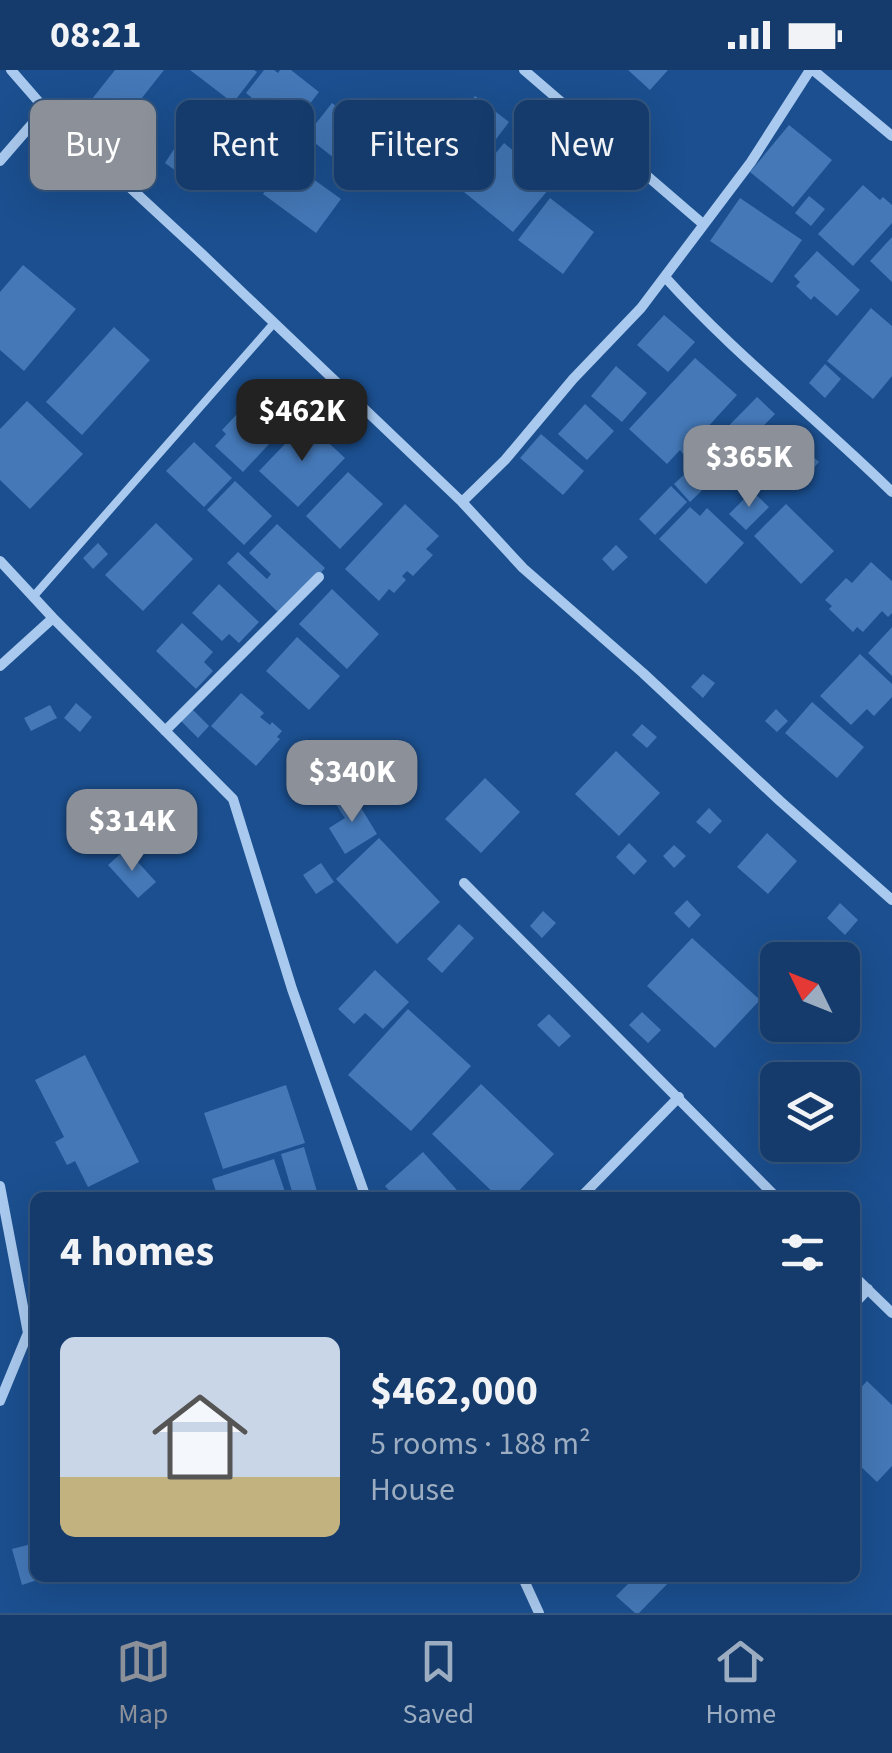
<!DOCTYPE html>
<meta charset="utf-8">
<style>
:root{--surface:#143b6b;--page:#214673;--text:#f1f3f6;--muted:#9dadc1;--line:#33557e;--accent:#8c9099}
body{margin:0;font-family:"Source Sans 3",sans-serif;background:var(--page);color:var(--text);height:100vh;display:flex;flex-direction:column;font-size:38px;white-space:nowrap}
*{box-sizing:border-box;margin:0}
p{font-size:32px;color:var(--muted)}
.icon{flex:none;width:55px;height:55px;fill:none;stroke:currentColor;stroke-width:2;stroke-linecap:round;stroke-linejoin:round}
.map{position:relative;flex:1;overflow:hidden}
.drawer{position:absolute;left:30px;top:1122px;width:830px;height:390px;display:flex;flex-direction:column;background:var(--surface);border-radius:15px;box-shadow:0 10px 40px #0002,0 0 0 2px var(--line)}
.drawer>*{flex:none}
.banner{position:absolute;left:30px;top:30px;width:832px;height:90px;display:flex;gap:20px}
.needle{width:65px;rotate:313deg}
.tools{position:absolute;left:760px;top:872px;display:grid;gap:20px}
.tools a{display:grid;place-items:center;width:100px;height:100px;border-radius:15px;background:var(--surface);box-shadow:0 10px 40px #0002,0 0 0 2px var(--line);font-size:50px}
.price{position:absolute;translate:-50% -85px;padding:0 22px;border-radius:20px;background:var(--accent);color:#fff;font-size:32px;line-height:65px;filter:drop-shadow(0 2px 5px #0008)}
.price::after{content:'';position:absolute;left:50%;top:60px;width:30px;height:22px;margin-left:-15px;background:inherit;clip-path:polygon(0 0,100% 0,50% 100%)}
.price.current{background:#222;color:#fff}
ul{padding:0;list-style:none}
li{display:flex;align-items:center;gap:30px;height:250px;padding:0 30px}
li span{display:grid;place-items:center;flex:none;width:280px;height:200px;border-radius:15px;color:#555}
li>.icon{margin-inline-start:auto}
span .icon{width:120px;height:120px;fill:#fffc;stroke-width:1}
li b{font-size:42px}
h2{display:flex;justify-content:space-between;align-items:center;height:120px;padding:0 30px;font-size:42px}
.chip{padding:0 35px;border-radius:15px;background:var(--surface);box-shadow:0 10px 40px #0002,0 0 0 2px var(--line);font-size:35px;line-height:90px}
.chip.current{background:var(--accent);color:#fff}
.status{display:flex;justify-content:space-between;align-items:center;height:70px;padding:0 50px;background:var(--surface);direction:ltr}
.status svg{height:28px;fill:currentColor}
.tabs{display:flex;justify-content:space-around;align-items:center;height:140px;border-top:2px solid var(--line);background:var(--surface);font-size:28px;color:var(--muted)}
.tabs a{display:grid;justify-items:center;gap:5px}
.tabs .current{color:var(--accent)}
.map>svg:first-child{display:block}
.building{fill:#4478b7}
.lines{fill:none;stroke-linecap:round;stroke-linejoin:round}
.service{stroke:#a9c9ee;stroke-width:8}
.minor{stroke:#a9c9ee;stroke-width:10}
</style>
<div class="status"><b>08:21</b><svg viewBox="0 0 49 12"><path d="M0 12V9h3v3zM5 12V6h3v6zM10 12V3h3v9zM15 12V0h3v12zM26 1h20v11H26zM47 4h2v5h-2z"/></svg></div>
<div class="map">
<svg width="892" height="1543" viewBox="0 0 892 1543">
<rect width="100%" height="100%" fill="#1b4f8f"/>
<path class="building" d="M 115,0 L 164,0 L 119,57 L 88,34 Z
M 190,0 L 254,0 L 257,2 L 233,33 Z
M 264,0 L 274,0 L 278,3 L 280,0 L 291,0 L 319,22 L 309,35 L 313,38 L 294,62 L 290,58 L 281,69 L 254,48 L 263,37 L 246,23 Z
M 628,0 L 668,0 L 650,20 Z
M 475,26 L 509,52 L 468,106 L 444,87 L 437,96 L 403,70 L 434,29 L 458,47 Z
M 332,33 L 383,72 L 357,106 L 306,66 Z
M 789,55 L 832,90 L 793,137 L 750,102 Z
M 178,73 L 189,81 L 176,101 L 165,93 Z
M 504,73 L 553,114 L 513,162 L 464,122 Z
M 288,91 L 341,129 L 316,163 L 263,124 Z
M 863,115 L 880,130 L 883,127 L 892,135 L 892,153 L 853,196 L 818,164 Z
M 809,126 L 825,139 L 811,156 L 795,143 Z
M 550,128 L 594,162 L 563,204 L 518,170 Z
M 740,128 L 802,170 L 772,213 L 710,171 Z
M 892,167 L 892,212 L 870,191 Z
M 817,181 L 860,220 L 837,246 L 814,226 L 811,230 L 796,216 L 800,212 L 794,206 Z
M 23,195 L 76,239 L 24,301 L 0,280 L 0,222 Z
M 871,238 L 892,256 L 892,306 L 873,329 L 827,291 Z
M 664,245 L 695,272 L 668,302 L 637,275 Z
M 114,257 L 150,290 L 82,365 L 46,332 Z
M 695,288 L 737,325 L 683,384 L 680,380 L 667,394 L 629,359 Z
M 825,294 L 841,309 L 825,328 L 809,313 Z
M 616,296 L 647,323 L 622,352 L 591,326 Z
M 270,317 L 298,343 L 243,402 L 215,376 L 226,364 L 222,360 L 255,325 L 260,329 Z
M 757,327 L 775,344 L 723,397 L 705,380 Z
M 27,331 L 83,384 L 30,439 L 0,410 L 0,359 Z
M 585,334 L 614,361 L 587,390 L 558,364 Z
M 306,352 L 345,388 L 298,437 L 259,401 Z
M 541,364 L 584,401 L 563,425 L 520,388 Z
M 194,372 L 232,408 L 204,437 L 166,401 Z
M 808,382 L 819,392 L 803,410 L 792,400 Z
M 706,384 L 722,401 L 690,432 L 674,414 Z
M 348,402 L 383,434 L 340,479 L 306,446 Z
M 235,411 L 272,446 L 244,475 L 207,440 Z
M 671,416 L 687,432 L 655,465 L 639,449 Z
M 752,421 L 769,437 L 746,460 L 729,444 Z
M 405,434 L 439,466 L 426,479 L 433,485 L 413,506 L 407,501 L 402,506 L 406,510 L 394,523 L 389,519 L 379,531 L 345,499 Z
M 786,434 L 834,481 L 801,514 L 754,466 Z
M 690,437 L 700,446 L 707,438 L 744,473 L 706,514 L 659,469 Z
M 156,453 L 193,489 L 143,541 L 105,505 Z
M 277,454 L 325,498 L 281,545 L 227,493 L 238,482 L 267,509 L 271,504 L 249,483 Z
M 98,473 L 108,484 L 93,499 L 83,488 Z
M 616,475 L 628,487 L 613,501 L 602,489 Z
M 871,492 L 892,511 L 892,543 L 888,547 L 882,541 L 863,562 L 857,557 L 853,562 L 829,539 L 832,536 L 825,530 L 846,508 L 852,513 Z
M 219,514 L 259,552 L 239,573 L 229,564 L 222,571 L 192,543 Z
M 332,519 L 379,564 L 347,599 L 299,554 Z
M 182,553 L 213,582 L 204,592 L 213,601 L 196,619 L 156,581 Z
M 892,557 L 892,606 L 868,583 Z
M 297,567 L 340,606 L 309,640 L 266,601 Z
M 860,584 L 892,614 L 892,627 L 874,646 L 867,639 L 851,655 L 820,626 Z
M 703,604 L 715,613 L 703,628 L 691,617 Z
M 241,623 L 264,643 L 260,647 L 270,655 L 272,652 L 282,661 L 277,667 L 280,669 L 256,696 L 211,656 Z
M 812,632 L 864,677 L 837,708 L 785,663 Z
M 76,633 L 92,647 L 80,662 L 64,648 Z
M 50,635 L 57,648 L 31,661 L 24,648 Z
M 192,639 L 209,656 L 198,668 L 180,650 Z
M 776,639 L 788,651 L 777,662 L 765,651 Z
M 642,654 L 657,667 L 647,678 L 632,665 Z
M 616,681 L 660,723 L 619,766 L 575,724 Z
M 485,708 L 520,742 L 481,783 L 445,749 Z
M 352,723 L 377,764 L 345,784 L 329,758 L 345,748 L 335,733 Z
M 709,738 L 722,751 L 710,764 L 696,752 Z
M 767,763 L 797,791 L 768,824 L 737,797 Z
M 379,768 L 440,832 L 397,874 L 336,809 Z
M 629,773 L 647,791 L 634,805 L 616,787 Z
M 674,775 L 686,786 L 674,798 L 663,786 Z
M 126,779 L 156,812 L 138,828 L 108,795 Z
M 321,793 L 334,812 L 316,824 L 303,805 Z
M 687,830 L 701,845 L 689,858 L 674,843 Z
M 840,833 L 858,850 L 845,865 L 827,848 Z
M 543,841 L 556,853 L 542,868 L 530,856 Z
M 459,854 L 474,868 L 442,903 L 427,889 Z
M 692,868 L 760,930 L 715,978 L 647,916 Z
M 375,900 L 409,932 L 383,959 L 365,943 L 354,954 L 338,939 Z
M 408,939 L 471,996 L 411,1061 L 348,1005 Z
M 642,942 L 661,960 L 648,973 L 629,955 Z
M 549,944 L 571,966 L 559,977 L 537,955 Z
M 85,985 L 139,1092 L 88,1117 L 75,1091 L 67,1095 L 55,1072 L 64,1067 L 35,1010 Z
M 481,1014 L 554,1084 L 512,1128 L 499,1128 L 432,1064 Z
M 286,1015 L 305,1073 L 223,1099 L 204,1043 Z
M 304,1077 L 318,1125 L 309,1128 L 294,1128 L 281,1084 Z
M 423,1082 L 464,1128 L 396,1128 L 385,1116 Z
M 274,1089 L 287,1128 L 218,1128 L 212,1109 Z
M 867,1311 L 892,1335 L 892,1396 L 877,1412 L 855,1391 L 855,1324 Z
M 35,1473 L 35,1508 L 43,1508 L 22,1515 L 12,1479 Z
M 634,1508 L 673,1508 L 639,1543 L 635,1543 L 616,1526 Z"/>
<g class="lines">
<path class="service" d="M 33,527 L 274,253"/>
<path class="minor" d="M 11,0 L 45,39 L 203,185 L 462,432 L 523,498 L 643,603 L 780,731 L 892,830
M 524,0 L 703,154
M 813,0 L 892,66
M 0,91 L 45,39
M 665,207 C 734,284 818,349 892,422
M 462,432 L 505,390 L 573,309 L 641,238 L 751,92 L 810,0
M 0,491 L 53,548 L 233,729 L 292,919 L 366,1128
M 0,596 L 53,548
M 165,661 L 319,507
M 464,813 L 777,1128
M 0,1116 L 28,1263 L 0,1331
M 580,1128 L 679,1027
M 855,1207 L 892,1243
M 855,1233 L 868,1219
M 523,1508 L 539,1543"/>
</g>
</svg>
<div class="tools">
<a><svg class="needle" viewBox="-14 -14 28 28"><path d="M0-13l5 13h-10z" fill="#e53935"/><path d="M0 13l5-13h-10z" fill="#9dadc1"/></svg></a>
<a><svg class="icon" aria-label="layers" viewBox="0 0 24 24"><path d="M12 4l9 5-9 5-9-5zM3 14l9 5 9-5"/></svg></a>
</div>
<b class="price current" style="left:302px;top:394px">$462K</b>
<b class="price" style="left:749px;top:440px">$365K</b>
<b class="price" style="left:352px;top:755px">$340K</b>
<b class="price" style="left:132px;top:804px">$314K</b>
<div class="banner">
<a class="chip current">Buy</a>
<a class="chip">Rent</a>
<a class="chip">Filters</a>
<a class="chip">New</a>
</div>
<section class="drawer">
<h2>4 homes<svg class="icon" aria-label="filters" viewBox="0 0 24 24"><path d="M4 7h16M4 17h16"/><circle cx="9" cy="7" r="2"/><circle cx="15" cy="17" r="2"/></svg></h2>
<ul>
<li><span style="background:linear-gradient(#c9d6e8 70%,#c2b280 0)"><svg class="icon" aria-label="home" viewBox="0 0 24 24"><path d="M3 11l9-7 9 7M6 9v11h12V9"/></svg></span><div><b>$462,000</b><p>5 rooms · 188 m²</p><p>House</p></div></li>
</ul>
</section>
</div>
<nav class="tabs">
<a class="current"><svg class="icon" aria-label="map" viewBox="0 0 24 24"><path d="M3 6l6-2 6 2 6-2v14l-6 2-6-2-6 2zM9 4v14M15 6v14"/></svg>Map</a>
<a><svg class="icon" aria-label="saved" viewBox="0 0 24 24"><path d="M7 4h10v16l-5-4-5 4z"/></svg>Saved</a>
<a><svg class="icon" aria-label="home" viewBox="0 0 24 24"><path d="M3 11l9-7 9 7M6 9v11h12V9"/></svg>Home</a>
</nav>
